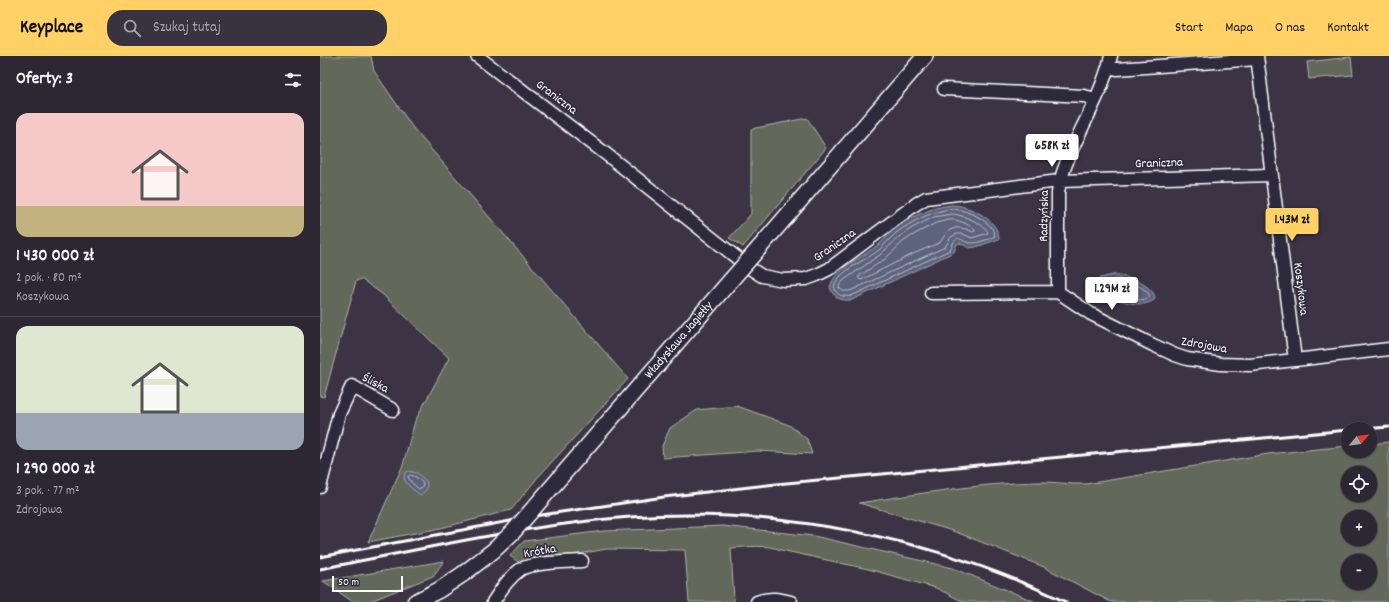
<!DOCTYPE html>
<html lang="pl">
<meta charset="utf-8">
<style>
:root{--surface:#2d2733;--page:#39333f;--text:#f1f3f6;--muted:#a7a5ac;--line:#48444e;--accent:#ffd166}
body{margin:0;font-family:Dekko,sans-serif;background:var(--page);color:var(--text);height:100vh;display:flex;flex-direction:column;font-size:15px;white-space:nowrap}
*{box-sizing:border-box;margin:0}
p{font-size:13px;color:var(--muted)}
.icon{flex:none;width:22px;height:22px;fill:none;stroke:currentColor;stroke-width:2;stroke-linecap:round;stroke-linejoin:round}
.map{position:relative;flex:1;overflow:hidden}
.details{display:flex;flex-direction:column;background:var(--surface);width:320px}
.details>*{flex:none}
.needle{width:26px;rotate:61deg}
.buttons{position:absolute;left:1021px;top:366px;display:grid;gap:8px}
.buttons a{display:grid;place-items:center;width:36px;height:36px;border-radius:50%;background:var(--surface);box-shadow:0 1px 3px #0004,0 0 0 1px var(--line);font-size:20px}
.scale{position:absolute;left:12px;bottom:10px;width:71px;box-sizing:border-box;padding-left:4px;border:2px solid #fff;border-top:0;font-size:11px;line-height:14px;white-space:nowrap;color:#fff;-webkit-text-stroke:3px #2f2a3d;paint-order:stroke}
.price{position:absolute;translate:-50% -34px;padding:0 9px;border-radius:4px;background:#fff;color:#222;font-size:13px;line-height:26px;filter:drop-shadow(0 1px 2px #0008)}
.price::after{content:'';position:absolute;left:50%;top:24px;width:12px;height:9px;margin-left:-6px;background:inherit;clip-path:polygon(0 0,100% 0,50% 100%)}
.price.active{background:var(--accent);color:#111}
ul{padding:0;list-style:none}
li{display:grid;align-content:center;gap:8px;height:212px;padding:0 16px}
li+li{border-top:1px solid var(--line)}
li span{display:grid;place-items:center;height:124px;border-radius:12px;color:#555}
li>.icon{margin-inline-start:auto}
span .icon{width:72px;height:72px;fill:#fffc;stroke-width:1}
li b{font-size:17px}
h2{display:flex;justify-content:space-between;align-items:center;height:48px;padding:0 16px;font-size:17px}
header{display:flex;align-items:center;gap:24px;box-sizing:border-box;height:56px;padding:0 20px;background:var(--accent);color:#111}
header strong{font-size:19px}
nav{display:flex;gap:22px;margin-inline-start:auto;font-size:14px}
.search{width:280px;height:36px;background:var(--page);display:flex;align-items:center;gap:10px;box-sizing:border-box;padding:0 14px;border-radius:16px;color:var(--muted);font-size:15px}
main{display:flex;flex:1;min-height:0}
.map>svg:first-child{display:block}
.green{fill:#62685a;stroke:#b0b4ac;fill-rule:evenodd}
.water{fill:#5b647d;stroke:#9da2b1}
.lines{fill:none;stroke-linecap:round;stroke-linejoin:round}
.shore{stroke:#bdc1cb;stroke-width:1}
.minor-casing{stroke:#fff;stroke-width:15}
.major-casing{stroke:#fff;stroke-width:18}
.minor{stroke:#2f2a3d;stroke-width:12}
.major{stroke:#2f2a3d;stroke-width:15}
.rail{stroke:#fff;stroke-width:3}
.major-bridge-casing{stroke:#fff;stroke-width:18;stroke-linecap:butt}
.major-bridge{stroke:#2f2a3d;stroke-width:15}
.labels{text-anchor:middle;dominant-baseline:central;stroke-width:3;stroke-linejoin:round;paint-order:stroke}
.street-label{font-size:13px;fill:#fff;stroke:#2f2a3d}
</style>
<header>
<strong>Keyplace</strong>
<div class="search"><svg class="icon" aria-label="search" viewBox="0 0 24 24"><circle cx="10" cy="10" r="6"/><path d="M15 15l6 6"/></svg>Szukaj tutaj</div>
<nav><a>Start</a><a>Mapa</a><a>O nas</a><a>Kontakt</a></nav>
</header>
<main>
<section class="details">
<h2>Oferty: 3<svg class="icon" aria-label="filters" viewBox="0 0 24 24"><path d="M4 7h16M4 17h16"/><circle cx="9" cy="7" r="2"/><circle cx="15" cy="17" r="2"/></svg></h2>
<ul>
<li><span style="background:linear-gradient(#f6c9c9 75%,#c2b280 0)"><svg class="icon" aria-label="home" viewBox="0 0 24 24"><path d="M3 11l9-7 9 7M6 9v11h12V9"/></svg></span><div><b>1 430 000 zł</b><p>2 pok. · 80 m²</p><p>Koszykowa</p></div></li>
<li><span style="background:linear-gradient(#dfe7d0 70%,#9aa5b1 0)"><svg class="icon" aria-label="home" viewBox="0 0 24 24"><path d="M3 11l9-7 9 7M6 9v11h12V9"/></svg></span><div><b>1 290 000 zł</b><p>3 pok. · 77 m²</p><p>Zdrojowa</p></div></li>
</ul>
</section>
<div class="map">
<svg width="1069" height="546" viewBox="0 0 1069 546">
<rect width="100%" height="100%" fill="#3c3444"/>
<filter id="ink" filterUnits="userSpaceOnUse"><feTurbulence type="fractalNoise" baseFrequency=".025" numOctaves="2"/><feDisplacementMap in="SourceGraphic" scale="8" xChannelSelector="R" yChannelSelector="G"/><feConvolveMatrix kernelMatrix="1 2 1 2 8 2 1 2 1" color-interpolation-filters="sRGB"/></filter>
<g filter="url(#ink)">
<path class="green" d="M 0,0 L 51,0 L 54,15 L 93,72 L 308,323 L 219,420 L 191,454 L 121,472 L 48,486 L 83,409 L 95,365 L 129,302 L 62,238 L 41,223 L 36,225 L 4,341 L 0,340 Z
M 1031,1 L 1033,19 L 989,23 L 987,6 Z
M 487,62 L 506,92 L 423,191 L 409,182 L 431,158 L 431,73 Z
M 417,350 L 469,369 L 487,383 L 492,398 L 438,395 L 343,402 L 342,390 L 350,372 L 377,354 Z
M 1069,386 L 1069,546 L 791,546 L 724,511 L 636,476 L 539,447 C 597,438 656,428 715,426 C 732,425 749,429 766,428 L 948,398 L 1028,390 L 1028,395 L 1050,395 L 1050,388 ZM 1028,417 L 1050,417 L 1050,439 L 1028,439 ZM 1028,461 L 1050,461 L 1050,483 L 1028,483 ZM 1028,505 L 1050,505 L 1050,527 L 1028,527 Z
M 402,470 L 494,480 L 633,512 L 716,546 L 644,546 L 616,532 L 548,513 L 461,494 C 446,488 428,491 411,492 L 414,546 L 369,546 L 365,494 L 287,493 L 201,508 L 190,500 L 204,485 L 284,475 Z
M 124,505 L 113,520 L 48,546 L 33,546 L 3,525 Z"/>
<path class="water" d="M 632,149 C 649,149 679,164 679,183 L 656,191 L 649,192 L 640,187 L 637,188 L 634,196 L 532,244 C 521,245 513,242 510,231 C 516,211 540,203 555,191 C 562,187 567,180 573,174 C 590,161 611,151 632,149 Z
M 793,219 C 804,218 836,230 835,243 C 825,253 799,246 787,239 C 782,236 778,231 775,226 L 780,222 Z
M 89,415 L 97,417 L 107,426 L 106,434 L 100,439 L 89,430 L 84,423 L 85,417 Z"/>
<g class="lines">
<path class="shore" d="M 632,153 C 646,153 673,165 675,180 C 669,183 659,187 652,187 C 639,187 639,173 630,194 L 531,240 C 523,241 516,240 514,230 C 521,213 545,205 559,194 C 565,189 570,182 576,177 C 592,165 612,155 632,153 Z
M 632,158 C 641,158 666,168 668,177 L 652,182 L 643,178 L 637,178 L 631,181 L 625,191 L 530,235 L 523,235 L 519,232 L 519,230 L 524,224 L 561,198 L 580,180 L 592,172 L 614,161 Z
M 629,164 C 639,163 646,168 654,172 L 655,175 L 653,176 C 643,171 632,169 625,179 C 622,183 622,185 619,187 L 593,198 L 541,224 L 539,223 L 539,220 L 565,203 L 584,185 L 595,178 L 616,167 Z
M 799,223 C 808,226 828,231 830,241 C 818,249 790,239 781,228 L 783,226 Z
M 798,228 L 816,235 L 817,238 L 815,239 L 793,232 L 793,229 Z
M 91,419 L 96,421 L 103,427 L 102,432 L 99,433 L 92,427 L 88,421 Z"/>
<g class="minor-casing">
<path id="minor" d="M 157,0 L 286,98 L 431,213 L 442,220 L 463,224 L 486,223 L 497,219 L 509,213 L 596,148 L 606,142 L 739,125 L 951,119
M 937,0 L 975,304 L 1069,293
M 788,11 L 797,13 L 937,3
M 624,33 L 764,40 L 776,43
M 738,236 L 738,137 C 741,115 752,94 761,74 C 773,50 785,26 791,0
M 611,237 L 738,236 L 771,258 L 833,289 L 855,299 L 867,303 L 901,308 L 930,309 L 975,304
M 0,431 L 19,358 L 32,330 L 73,354
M 173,546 C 181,534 189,521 201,513 C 214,506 247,506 262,505
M 437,546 C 449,541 459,543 471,546"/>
</g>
<g class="major-casing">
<g id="major">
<path d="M 439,192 L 605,0"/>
<path id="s1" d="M 251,409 L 411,224"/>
<path d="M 95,546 L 119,534 L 143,518"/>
</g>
</g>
<use href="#minor" class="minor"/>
<use href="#major" class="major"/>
<path class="rail" d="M 1044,373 L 1069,371
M 0,501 L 221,459 L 344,441 L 456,428 L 1028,374
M 0,513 C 103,493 206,469 310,461 C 460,451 611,481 746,546"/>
<g class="major-bridge-casing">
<path id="major-bridge" d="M 411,224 L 439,192
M 143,518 L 173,495 L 193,476 L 251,409"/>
</g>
<use href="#major-bridge" class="major-bridge"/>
</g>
</g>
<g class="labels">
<g class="street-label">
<text transform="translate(236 42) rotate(37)">Graniczna</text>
<text transform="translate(839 108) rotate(-2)">Graniczna</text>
<text transform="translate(725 160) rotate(-89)">Radzyńska</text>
<text transform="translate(515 190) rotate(-35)">Graniczna</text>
<text transform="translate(980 233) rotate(83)">Koszykowa</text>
<text stroke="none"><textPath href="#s1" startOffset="165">Władysława Jagiełły</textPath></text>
<text transform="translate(884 290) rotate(10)">Zdrojowa</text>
<text transform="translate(55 328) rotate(28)">Śliska</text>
<text transform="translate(220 496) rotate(-10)">Krótka</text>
</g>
</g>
</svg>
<div class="buttons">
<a><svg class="needle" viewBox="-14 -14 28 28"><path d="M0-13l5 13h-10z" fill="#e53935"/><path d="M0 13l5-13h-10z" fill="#a7a5ac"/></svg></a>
<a><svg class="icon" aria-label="locate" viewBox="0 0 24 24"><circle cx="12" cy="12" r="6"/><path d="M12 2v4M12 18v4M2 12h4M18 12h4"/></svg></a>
<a>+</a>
<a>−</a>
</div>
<div class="scale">50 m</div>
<b class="price" style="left:732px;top:112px">658K zł</b>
<b class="price active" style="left:972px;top:186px">1.43M zł</b>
<b class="price" style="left:792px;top:255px">1.29M zł</b>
</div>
</main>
